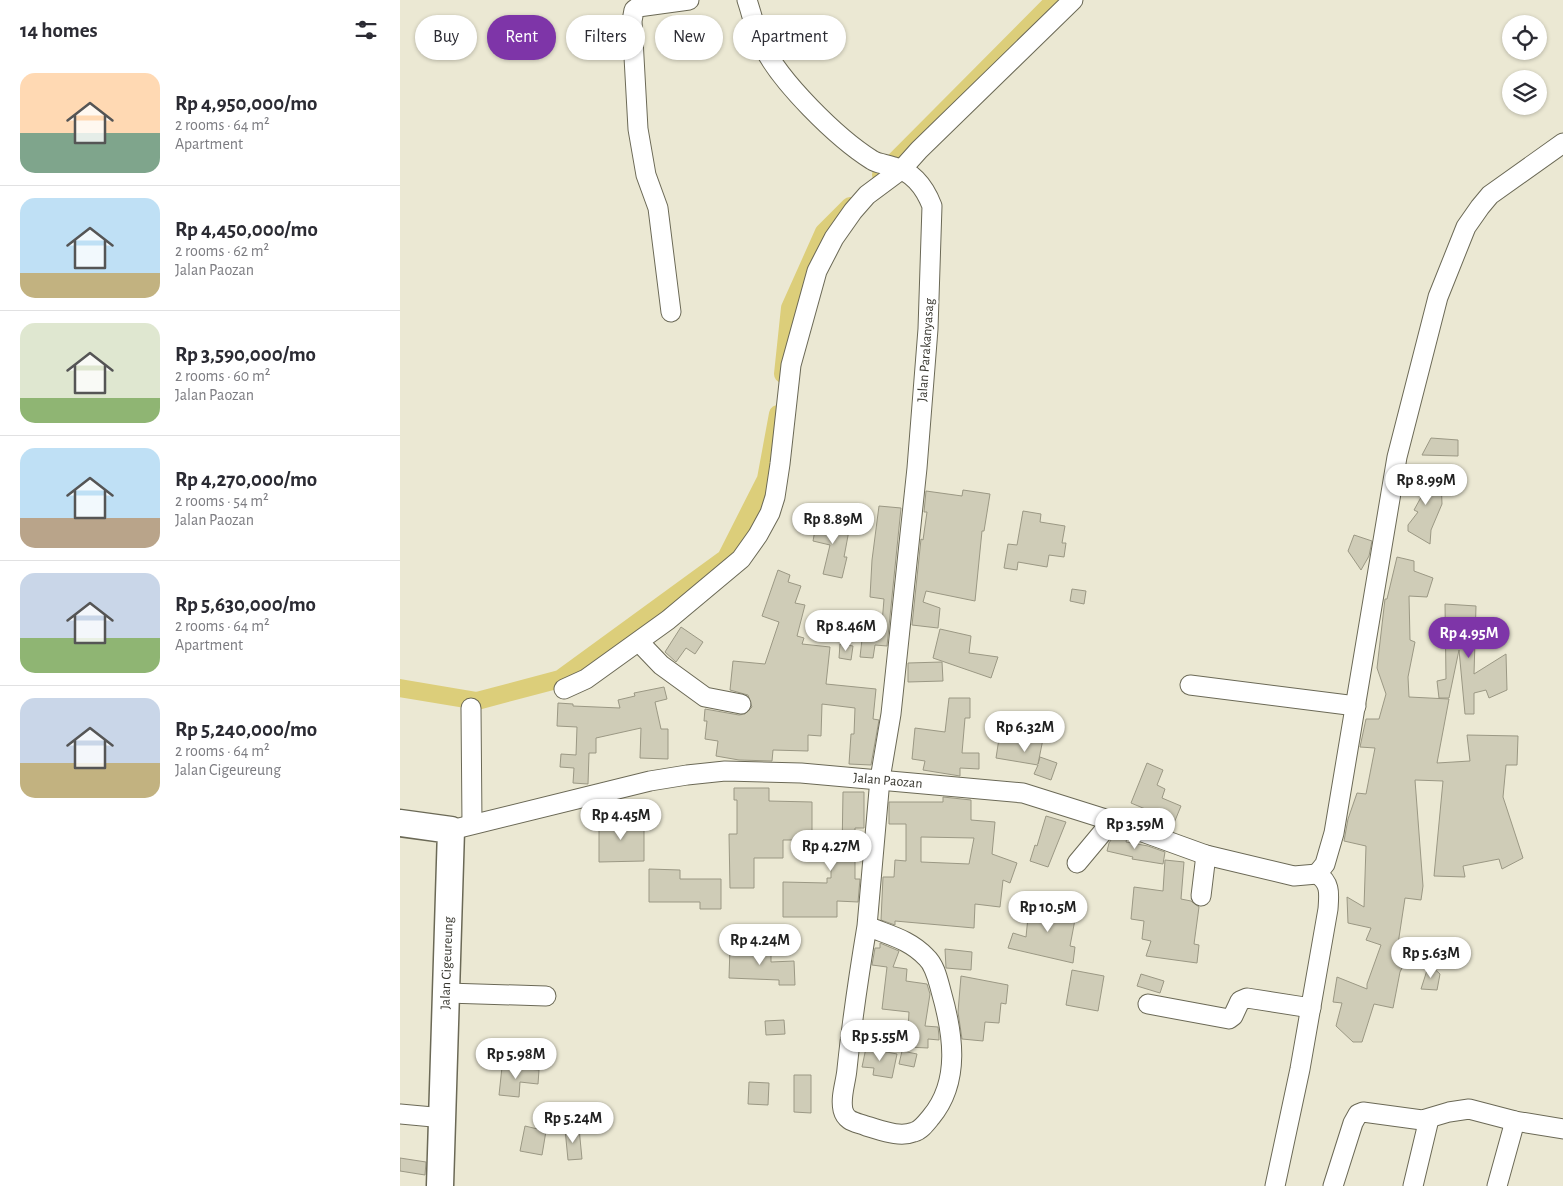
<!DOCTYPE html>
<meta charset="utf-8">
<style>
:root{--surface:#fff;--page:#f7f7f7;--text:#2b2b33;--muted:#7c7c81;--line:#e1e1e2;--accent:#7e35a8}
body{margin:0;font-family:"Alegreya Sans",sans-serif;background:var(--page);color:var(--text);height:100vh;display:flex;flex-direction:column;font-size:19px;white-space:nowrap}
*{box-sizing:border-box;margin:0}
p{font-size:16px;color:var(--muted)}
.icon{flex:none;width:28px;height:28px;fill:none;stroke:currentColor;stroke-width:2;stroke-linecap:round;stroke-linejoin:round}
.map{position:relative;flex:1;overflow:hidden}
.side{display:flex;flex-direction:column;background:var(--surface);width:400px}
.side>*{flex:none}
.banner{position:absolute;left:15px;top:15px;width:475px;height:45px;display:flex;gap:10px}
.fabs{position:absolute;left:1102px;top:15px;display:grid;gap:10px}
.fabs a{display:grid;place-items:center;width:45px;height:45px;border-radius:50%;background:var(--surface);box-shadow:0 1px 4px #0004;font-size:25px}
.price{position:absolute;translate:-50% -42px;padding:0 11px;border-radius:18px;background:#fff;color:#222;font-size:16px;line-height:32px;filter:drop-shadow(0 1px 2px #0008)}
.price::after{content:'';position:absolute;left:50%;top:30px;width:15px;height:11px;margin-left:-8px;background:inherit;clip-path:polygon(0 0,100% 0,50% 100%)}
.price.selected{background:var(--accent);color:#fff}
ul{padding:0;list-style:none}
li{display:flex;align-items:center;gap:15px;height:125px;padding:0 20px}
li+li{border-top:1px solid var(--line)}
li span{display:grid;place-items:center;flex:none;width:140px;height:100px;border-radius:15px;color:#555}
li>.icon{margin-inline-start:auto}
span .icon{width:60px;height:60px;fill:#fffc;stroke-width:1}
li b{font-size:21px}
h2{display:flex;justify-content:space-between;align-items:center;height:60px;padding:0 20px;font-size:21px}
.tag{padding:0 18px;border-radius:22px;background:var(--surface);box-shadow:0 1px 4px #0004;font-size:18px;line-height:45px}
.tag.selected{background:var(--accent);color:#fff}
main{display:flex;flex:1;min-height:0}
.map>svg:first-child{display:block}
.lines{fill:none;stroke-linecap:round;stroke-linejoin:round}
.canal{stroke:#dcce7a;stroke-width:18}
.building{fill:#cfccb7;stroke:#9b9884;fill-rule:evenodd}
.street-casing{stroke:#6b6956;stroke-width:21}
.secondary-casing{stroke:#6b6956;stroke-width:29}
.street{stroke:#fff;stroke-width:19}
.secondary{stroke:#fff;stroke-width:26}
.labels{text-anchor:middle;dominant-baseline:central;stroke-width:4.5;stroke-linejoin:round;paint-order:stroke}
.street-label{font-size:14px;fill:#38372f;stroke:#fff}
</style>
<main>
<section class="side">
<h2>14 homes<svg class="icon" aria-label="filters" viewBox="0 0 24 24"><path d="M4 7h16M4 17h16"/><circle cx="9" cy="7" r="2"/><circle cx="15" cy="17" r="2"/></svg></h2>
<ul>
<li><span style="background:linear-gradient(#ffd9b3 60%,#7fa58c 0)"><svg class="icon" aria-label="home" viewBox="0 0 24 24"><path d="M3 11l9-7 9 7M6 9v11h12V9"/></svg></span><div><b>Rp 4,950,000/mo</b><p>2 rooms · 64 m²</p><p>Apartment</p></div></li>
<li><span style="background:linear-gradient(#bfe0f5 75%,#c2b280 0)"><svg class="icon" aria-label="home" viewBox="0 0 24 24"><path d="M3 11l9-7 9 7M6 9v11h12V9"/></svg></span><div><b>Rp 4,450,000/mo</b><p>2 rooms · 62 m²</p><p>Jalan Paozan</p></div></li>
<li><span style="background:linear-gradient(#dfe7d0 75%,#8fb573 0)"><svg class="icon" aria-label="home" viewBox="0 0 24 24"><path d="M3 11l9-7 9 7M6 9v11h12V9"/></svg></span><div><b>Rp 3,590,000/mo</b><p>2 rooms · 60 m²</p><p>Jalan Paozan</p></div></li>
<li><span style="background:linear-gradient(#bfe0f5 70%,#b9a48a 0)"><svg class="icon" aria-label="home" viewBox="0 0 24 24"><path d="M3 11l9-7 9 7M6 9v11h12V9"/></svg></span><div><b>Rp 4,270,000/mo</b><p>2 rooms · 54 m²</p><p>Jalan Paozan</p></div></li>
<li><span style="background:linear-gradient(#c9d6e8 65%,#8fb573 0)"><svg class="icon" aria-label="home" viewBox="0 0 24 24"><path d="M3 11l9-7 9 7M6 9v11h12V9"/></svg></span><div><b>Rp 5,630,000/mo</b><p>2 rooms · 64 m²</p><p>Apartment</p></div></li>
<li><span style="background:linear-gradient(#c9d6e8 65%,#c2b280 0)"><svg class="icon" aria-label="home" viewBox="0 0 24 24"><path d="M3 11l9-7 9 7M6 9v11h12V9"/></svg></span><div><b>Rp 5,240,000/mo</b><p>2 rooms · 64 m²</p><p>Jalan Cigeureung</p></div></li>
</ul>
</section>
<div class="map">
<svg width="1163" height="1186" viewBox="0 0 1163 1186">
<rect width="100%" height="100%" fill="#ebe8d3"/>
<g class="lines">
<path class="canal" d="M 481,175 L 655,0
M 383,374 L 390,308 L 424,232 L 450,206
M 0,688 L 77,701 L 160,679 L 326,558 L 366,479 L 378,414"/>
</g>
<path class="building" d="M 1031,438 L 1058,440 L 1058,456 L 1022,455 Z
M 1017,471 L 1041,478 L 1042,504 L 1031,530 L 1030,544 L 1008,531 L 1008,525 L 1018,512 L 1014,510 L 1025,490 L 1014,489 Z
M 563,490 L 590,494 L 584,531 L 582,531 L 575,601 L 526,591 L 523,602 L 540,608 L 538,628 L 512,625 L 521,539 L 523,540 L 527,512 L 524,512 L 526,491 L 562,496 Z
M 479,506 L 501,508 L 487,646 L 475,645 L 473,658 L 460,657 L 464,622 L 482,623 L 484,599 L 470,597 L 472,560 Z
M 623,511 L 641,514 L 640,522 L 665,526 L 662,543 L 666,543 L 664,557 L 649,555 L 647,567 L 618,562 L 617,570 L 604,568 L 608,544 L 617,545 Z
M 417,519 L 450,525 L 444,557 L 447,557 L 442,578 L 423,574 L 430,545 L 413,541 Z
M 954,535 L 972,541 L 969,556 L 961,570 L 948,551 Z
M 997,557 L 1014,561 L 1014,571 L 1033,578 L 1027,597 L 1009,596 L 1010,640 L 1015,642 L 1008,677 L 1009,697 L 1049,699 L 1037,763 L 1070,761 L 1067,735 L 1118,736 L 1117,765 L 1106,765 L 1103,797 L 1123,858 L 1102,869 L 1099,859 L 1063,866 L 1065,877 L 1034,876 L 1043,781 L 1015,780 L 1023,886 L 1021,900 L 1005,898 L 996,957 L 1006,960 L 1000,972 L 993,1008 L 974,1004 L 962,1042 L 953,1042 L 936,1026 L 942,1003 L 933,1002 L 937,977 L 967,989 L 967,984 L 981,945 L 966,940 L 971,928 L 948,923 L 947,897 L 964,907 L 966,846 L 944,841 L 948,819 L 957,793 L 966,794 L 975,748 L 960,747 L 966,719 L 979,719 L 986,694 L 977,668 L 985,599 L 987,599 Z
M 378,570 L 390,575 L 388,582 L 401,586 L 395,603 L 405,605 L 397,636 L 404,638 L 402,644 L 430,647 L 426,684 L 476,689 L 473,719 L 479,720 L 471,765 L 449,764 L 451,734 L 454,734 L 455,708 L 422,704 L 421,736 L 408,735 L 408,751 L 373,750 L 372,761 L 339,760 L 316,756 L 318,741 L 305,739 L 307,721 L 304,721 L 305,709 L 339,715 L 345,714 L 352,707 L 348,695 L 330,690 L 333,661 L 365,664 L 379,622 L 362,616 Z
M 672,589 L 686,591 L 684,604 L 670,601 Z
M 1045,604 L 1076,606 L 1074,674 L 1106,654 L 1107,690 L 1089,698 L 1086,690 L 1074,693 L 1074,714 L 1065,714 L 1059,650 L 1049,698 L 1039,698 L 1037,681 L 1046,679 Z
M 281,627 L 303,642 L 295,654 L 286,648 L 276,662 L 265,652 Z
M 540,629 L 571,636 L 569,653 L 598,657 L 591,678 L 533,658 Z
M 440,644 L 453,646 L 451,660 L 439,658 Z
M 542,662 L 543,681 L 508,682 L 508,663 Z
M 264,687 L 267,699 L 255,702 L 261,729 L 268,729 L 268,759 L 240,758 L 241,728 L 196,738 L 196,753 L 189,753 L 188,784 L 173,783 L 174,768 L 160,767 L 161,754 L 176,755 L 177,727 L 157,726 L 158,703 L 173,704 L 173,706 L 220,708 L 218,700 L 235,696 L 234,693 Z
M 549,698 L 570,698 L 570,718 L 565,718 L 562,753 L 579,753 L 579,769 L 560,768 L 560,776 L 523,770 L 525,761 L 512,759 L 515,728 L 545,732 Z
M 600,732 L 643,739 L 638,764 L 640,757 L 657,763 L 651,780 L 634,774 L 638,765 L 596,758 Z
M 747,763 L 763,770 L 757,785 L 765,789 L 762,798 L 781,806 L 772,828 L 761,823 L 762,816 L 731,803 Z
M 334,788 L 369,788 L 369,801 L 412,802 L 412,840 L 383,840 L 383,858 L 354,858 L 354,888 L 330,888 L 329,834 L 337,834 L 337,800 L 334,800 Z
M 443,792 L 464,792 L 464,828 L 455,828 L 455,879 L 460,879 L 458,902 L 437,901 L 437,917 L 383,917 L 383,882 L 427,883 L 427,878 L 431,878 L 431,852 L 442,852 Z
M 543,797 L 571,800 L 571,820 L 595,822 L 592,854 L 617,863 L 610,883 L 603,880 L 600,907 L 575,904 L 574,928 L 495,921 L 495,925 L 481,920 L 483,877 L 494,877 L 495,860 L 506,861 L 506,824 L 489,824 L 489,802 L 543,802 ZM 521,837 L 574,838 L 569,864 L 521,862 Z
M 646,816 L 666,822 L 648,867 L 630,861 L 635,845 L 637,846 Z
M 199,821 L 244,821 L 244,861 L 199,862 Z
M 715,834 L 727,838 L 726,842 L 748,846 L 765,852 L 763,864 L 732,859 L 733,857 L 707,851 L 709,843 Z
M 765,860 L 784,862 L 781,899 L 791,901 L 799,907 L 794,944 L 799,945 L 797,963 L 746,956 L 751,941 L 742,939 L 744,921 L 731,919 L 734,887 L 763,891 Z
M 249,869 L 280,870 L 280,879 L 321,879 L 321,909 L 300,909 L 300,902 L 249,902 Z
M 647,903 L 677,909 L 670,946 L 675,947 L 673,963 L 608,948 L 613,933 L 626,937 L 629,907 L 646,909 Z
M 480,943 L 499,951 L 493,967 L 507,969 L 506,981 L 527,984 L 530,994 L 525,1026 L 538,1027 L 539,1036 L 539,1040 L 528,1039 L 528,1048 L 507,1047 L 509,1012 L 482,1009 L 487,967 L 472,965 L 475,948 L 480,948 Z
M 330,947 L 371,949 L 371,962 L 394,961 L 395,985 L 379,985 L 379,980 L 329,978 Z
M 545,949 L 572,952 L 571,970 L 546,968 Z
M 1029,964 L 1040,974 L 1037,990 L 1021,989 Z
M 672,970 L 704,976 L 698,1011 L 666,1005 Z
M 741,974 L 764,981 L 760,993 L 737,986 Z
M 561,976 L 608,985 L 606,1004 L 601,1003 L 599,1023 L 585,1022 L 583,1041 L 562,1039 L 558,1012 Z
M 384,1020 L 385,1034 L 366,1035 L 365,1021 Z
M 466,1048 L 497,1054 L 492,1078 L 473,1075 L 474,1068 L 462,1067 Z
M 502,1051 L 517,1054 L 514,1067 L 499,1064 Z
M 102,1067 L 139,1070 L 138,1084 L 120,1082 L 119,1097 L 99,1095 Z
M 394,1075 L 411,1075 L 411,1113 L 394,1112 Z
M 349,1082 L 369,1083 L 368,1105 L 348,1104 Z
M 125,1126 L 146,1131 L 142,1155 L 120,1151 Z
M 179,1128 L 182,1159 L 168,1160 L 165,1129 Z
M 0,1158 L 26,1162 L 25,1175 L 0,1171 Z"/>
<g class="lines">
<g class="street-casing">
<g id="street">
<path d="M 347,0 C 352,15 355,30 362,44 C 379,81 437,138 472,160 C 478,164 487,164 494,167 C 513,172 525,188 532,206 L 528,329 L 517,468 L 491,714 L 480,779 L 467,926 C 488,935 509,939 526,957 C 535,965 538,980 541,991 C 553,1033 561,1081 531,1117 C 526,1123 521,1130 514,1132 C 499,1138 481,1130 466,1126 C 456,1122 446,1122 443,1110 C 440,1097 446,1082 447,1069 C 452,1021 459,974 467,926"/>
<path d="M 271,312 L 258,208 L 246,175 L 238,129 L 232,21 L 234,10 L 238,7 L 289,0"/>
<path d="M 239,642 L 261,665 L 305,697 L 341,704"/>
<path d="M 790,685 L 956,706"/>
<path d="M 164,689 L 186,679 L 268,620 L 341,559 L 358,535 L 370,513 L 375,497 L 380,464 L 391,365 L 417,271 L 434,238 L 453,211 L 467,195 L 502,169 L 519,150 L 673,0"/>
<path d="M 71,708 L 72,824"/>
<path id="s1" d="M 51,830 L 250,781 L 287,775 L 325,771 L 401,773 L 623,793 L 712,821 L 806,855 L 894,876 L 917,874"/>
<path d="M 677,863 L 712,821"/>
<path d="M 917,874 L 925,864 L 934,833 L 997,457 L 1038,297 L 1066,227 L 1080,207 L 1090,195 L 1163,143"/>
<path d="M 801,896 L 806,855"/>
<path d="M 47,993 L 146,996"/>
<path d="M 748,1004 L 829,1019 L 833,1016 L 840,1001 L 847,998 L 911,1008"/>
<path d="M 0,1114 L 44,1118"/>
<path d="M 875,1186 L 900,1069 L 928,909 C 929,894 931,883 917,874"/>
<path d="M 933,1186 L 953,1123 L 958,1114 L 963,1112 L 1022,1120 L 1049,1112 L 1069,1109 L 1115,1121 L 1163,1129"/>
<path d="M 1013,1186 L 1029,1119"/>
<path d="M 1097,1186 L 1115,1121"/>
</g>
</g>
<g class="secondary-casing">
<path id="secondary" d="M 0,823 L 51,830 L 40,1186"/>
</g>
<use href="#street" class="street"/>
<use href="#secondary" class="secondary"/>
</g>
<g class="labels">
<g class="street-label">
<text transform="translate(526 350) rotate(-86)">Jalan Parakanyasag</text>
<text stroke="none"><textPath href="#s1" startOffset="444">Jalan Paozan</textPath></text>
<text transform="translate(47 963) rotate(-88)">Jalan Cigeureung</text>
</g>
</g>
</svg>
<div class="fabs">
<a><svg class="icon" aria-label="locate" viewBox="0 0 24 24"><circle cx="12" cy="12" r="6"/><path d="M12 2v4M12 18v4M2 12h4M18 12h4"/></svg></a>
<a><svg class="icon" aria-label="layers" viewBox="0 0 24 24"><path d="M12 4l9 5-9 5-9-5zM3 14l9 5 9-5"/></svg></a>
</div>
<b class="price" style="left:1026px;top:506px">Rp 8.99M</b>
<b class="price" style="left:433px;top:545px">Rp 8.89M</b>
<b class="price" style="left:446px;top:652px">Rp 8.46M</b>
<b class="price selected" style="left:1069px;top:659px">Rp 4.95M</b>
<b class="price" style="left:625px;top:753px">Rp 6.32M</b>
<b class="price" style="left:221px;top:841px">Rp 4.45M</b>
<b class="price" style="left:735px;top:850px">Rp 3.59M</b>
<b class="price" style="left:431px;top:872px">Rp 4.27M</b>
<b class="price" style="left:648px;top:933px">Rp 10.5M</b>
<b class="price" style="left:360px;top:966px">Rp 4.24M</b>
<b class="price" style="left:1031px;top:979px">Rp 5.63M</b>
<b class="price" style="left:480px;top:1062px">Rp 5.55M</b>
<b class="price" style="left:116px;top:1080px">Rp 5.98M</b>
<b class="price" style="left:173px;top:1144px">Rp 5.24M</b>
<div class="banner">
<a class="tag">Buy</a>
<a class="tag selected">Rent</a>
<a class="tag">Filters</a>
<a class="tag">New</a>
<a class="tag">Apartment</a>
</div>
</div>
</main>
